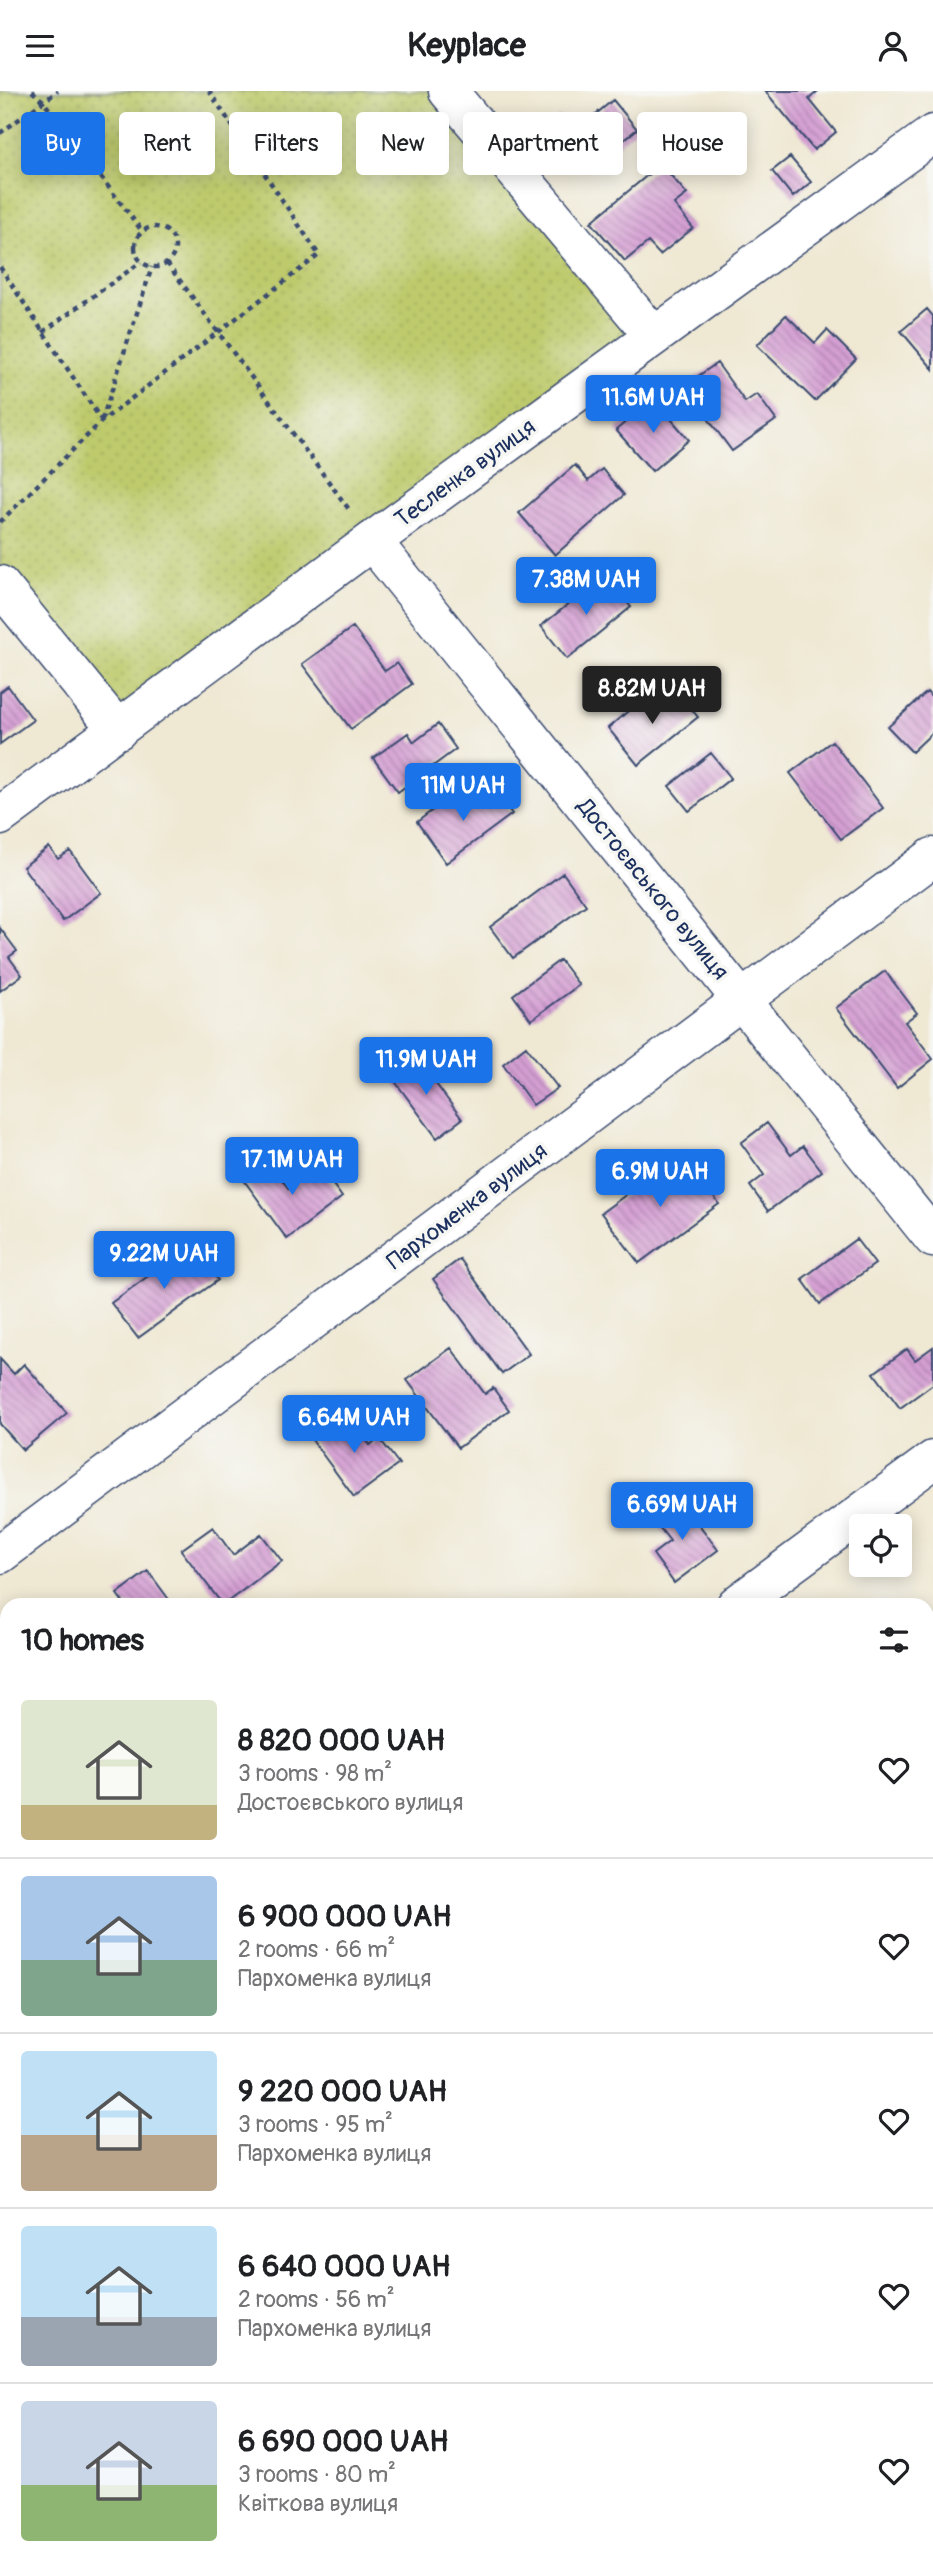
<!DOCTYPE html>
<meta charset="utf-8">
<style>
:root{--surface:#fff;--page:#f6f6f6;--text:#202124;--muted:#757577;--line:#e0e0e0;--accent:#1a73e8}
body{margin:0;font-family:Pangolin,sans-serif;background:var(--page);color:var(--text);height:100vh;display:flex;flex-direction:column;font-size:26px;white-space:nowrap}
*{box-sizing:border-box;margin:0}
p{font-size:23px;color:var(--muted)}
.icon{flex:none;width:38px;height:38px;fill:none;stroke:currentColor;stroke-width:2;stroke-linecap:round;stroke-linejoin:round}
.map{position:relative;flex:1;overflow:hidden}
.details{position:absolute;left:0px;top:1507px;width:934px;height:975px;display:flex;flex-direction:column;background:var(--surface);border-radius:21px 21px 0 0;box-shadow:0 4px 18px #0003}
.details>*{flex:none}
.guide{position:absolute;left:21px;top:21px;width:892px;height:63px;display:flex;gap:14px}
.fabs{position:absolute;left:849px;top:1423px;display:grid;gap:14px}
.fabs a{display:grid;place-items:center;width:63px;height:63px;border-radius:7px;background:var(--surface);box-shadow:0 4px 18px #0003;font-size:35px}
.price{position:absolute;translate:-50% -60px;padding:0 16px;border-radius:7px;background:var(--accent);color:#fff;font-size:23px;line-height:46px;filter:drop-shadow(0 2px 4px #0008)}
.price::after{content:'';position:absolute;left:50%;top:42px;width:21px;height:16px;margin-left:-10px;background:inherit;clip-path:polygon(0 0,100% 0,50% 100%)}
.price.active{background:#222;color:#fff}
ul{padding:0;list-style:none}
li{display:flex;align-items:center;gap:21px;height:175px;padding:0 21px}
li+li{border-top:2px solid var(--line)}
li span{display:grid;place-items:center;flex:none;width:196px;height:140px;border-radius:7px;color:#555}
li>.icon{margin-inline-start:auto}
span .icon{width:84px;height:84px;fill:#fffc;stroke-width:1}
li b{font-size:30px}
h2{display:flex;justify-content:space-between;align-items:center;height:84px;padding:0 21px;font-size:30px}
.chip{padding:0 24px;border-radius:7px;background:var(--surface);box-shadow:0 4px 18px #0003;font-size:24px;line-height:63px}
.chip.active{background:var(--accent);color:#fff}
header{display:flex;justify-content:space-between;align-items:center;height:91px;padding:0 21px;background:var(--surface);font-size:32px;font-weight:700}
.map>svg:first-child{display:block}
.park{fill:url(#park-dots);stroke:#6c7c65;stroke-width:2}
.building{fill:url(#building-back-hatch)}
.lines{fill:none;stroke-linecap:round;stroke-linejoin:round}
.minor-casing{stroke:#3b4b70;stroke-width:41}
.path{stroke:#3b4b70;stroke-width:4.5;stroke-dasharray:5 5;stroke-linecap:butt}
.minor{stroke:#fff;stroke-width:38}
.labels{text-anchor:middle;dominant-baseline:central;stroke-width:7;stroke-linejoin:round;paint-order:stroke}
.street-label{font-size:23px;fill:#1b2f5e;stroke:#f6f6f2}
</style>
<header><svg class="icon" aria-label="menu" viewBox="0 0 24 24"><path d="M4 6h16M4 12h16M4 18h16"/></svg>Keyplace<svg class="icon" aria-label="person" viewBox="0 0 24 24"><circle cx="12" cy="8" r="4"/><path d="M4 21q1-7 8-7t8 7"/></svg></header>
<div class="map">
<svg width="933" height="2480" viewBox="0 0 933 2480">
<defs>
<pattern id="park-dots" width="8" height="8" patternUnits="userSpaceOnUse" patternTransform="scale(1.75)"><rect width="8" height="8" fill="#beca6c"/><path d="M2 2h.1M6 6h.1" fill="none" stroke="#a3ae60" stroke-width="1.8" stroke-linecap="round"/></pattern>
<pattern id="building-back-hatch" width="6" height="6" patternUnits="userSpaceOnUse" patternTransform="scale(1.75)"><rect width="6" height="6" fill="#d59fd3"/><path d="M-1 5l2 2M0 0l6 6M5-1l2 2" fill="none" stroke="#ac82ae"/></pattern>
</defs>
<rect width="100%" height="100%" fill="#f6f6f2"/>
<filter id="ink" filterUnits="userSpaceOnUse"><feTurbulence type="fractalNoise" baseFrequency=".0143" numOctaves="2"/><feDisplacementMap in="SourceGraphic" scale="14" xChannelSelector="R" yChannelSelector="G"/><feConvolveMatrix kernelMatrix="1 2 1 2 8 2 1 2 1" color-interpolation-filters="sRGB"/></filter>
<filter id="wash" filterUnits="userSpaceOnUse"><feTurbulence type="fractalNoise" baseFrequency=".00686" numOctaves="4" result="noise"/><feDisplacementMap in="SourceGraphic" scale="28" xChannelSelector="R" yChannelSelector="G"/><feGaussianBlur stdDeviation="1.57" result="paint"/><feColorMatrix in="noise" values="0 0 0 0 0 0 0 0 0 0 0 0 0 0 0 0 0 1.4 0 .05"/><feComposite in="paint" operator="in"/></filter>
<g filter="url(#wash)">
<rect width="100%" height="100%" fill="#efe8d3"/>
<path class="park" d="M 0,0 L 437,0 L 642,244 L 119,627 L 0,481 Z"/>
<g id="blocks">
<path class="building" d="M 765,0 L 818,0 L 809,8 L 836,41 L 814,59 Z
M 613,9 L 637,38 L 586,80 L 566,57 L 539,80 L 520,58 L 559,25 L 573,42 Z
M 790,66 L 811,91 L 793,106 L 772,80 Z
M 661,73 L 687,103 L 674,113 L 693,137 L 660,164 L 648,151 L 625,170 L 591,131 Z
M 927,218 L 933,225 L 933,278 L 901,240 Z
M 786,224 L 815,252 L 827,239 L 856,268 L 815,310 L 757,254 Z
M 717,272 L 745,311 L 757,303 L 776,329 L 732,360 L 684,295 Z
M 654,308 L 689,349 L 652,380 L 616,339 Z
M 575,374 L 588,390 L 602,378 L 624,404 L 555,464 L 519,422 Z
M 605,484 L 631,516 L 567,568 L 541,535 Z
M 353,536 L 385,580 L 397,572 L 412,593 L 351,638 L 302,573 Z
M 8,595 L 33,629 L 0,653 L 0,601 Z
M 675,598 L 698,626 L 638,674 L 608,637 L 640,610 L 648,620 Z
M 927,601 L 933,608 L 933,641 L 912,661 L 888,636 Z
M 438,633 L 456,658 L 398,701 L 373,667 L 408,642 L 414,651 Z
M 832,650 L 883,717 L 841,748 L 790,682 Z
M 711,662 L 731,687 L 689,720 L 669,695 Z
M 491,694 L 512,723 L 446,772 L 417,731 L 450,706 L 459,718 Z
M 49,756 L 58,768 L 70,760 L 101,802 L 63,830 L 23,776 Z
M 563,782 L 586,814 L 513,867 L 490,836 Z
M 0,837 L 17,860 L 9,866 L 22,884 L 0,900 Z
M 560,869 L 579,894 L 531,929 L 513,904 Z
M 885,880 L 917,922 L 905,931 L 933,968 L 897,997 L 836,917 Z
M 526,955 L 558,997 L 533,1014 L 503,973 Z
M 416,966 L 462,1028 L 437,1047 L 391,985 Z
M 767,1032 L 791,1064 L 803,1055 L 822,1080 L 768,1120 L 750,1095 L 764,1084 L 741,1052 Z
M 682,1063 L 719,1113 L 639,1172 L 601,1122 Z
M 268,1070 L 289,1098 L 319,1075 L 342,1106 L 287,1148 L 243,1088 Z
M 856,1148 L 875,1173 L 820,1213 L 802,1188 Z
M 191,1154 L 218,1189 L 138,1247 L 111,1212 Z
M 460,1168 L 529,1263 L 502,1283 L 433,1188 Z
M 933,1256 L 933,1293 L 900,1317 L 874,1282 L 907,1258 L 915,1269 Z
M 451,1257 L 485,1303 L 493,1297 L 509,1319 L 458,1357 L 407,1289 Z
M 0,1268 L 14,1283 L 24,1273 L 67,1322 L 23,1359 L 0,1333 Z
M 347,1323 L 370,1354 L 379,1347 L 399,1373 L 354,1406 L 312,1349 Z
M 680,1408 L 718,1459 L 674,1492 L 653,1463 L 670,1450 L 653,1428 Z
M 213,1436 L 233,1464 L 261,1443 L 282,1470 L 223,1514 L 181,1459 Z
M 148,1480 L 173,1514 L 125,1514 L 117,1503 Z
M 0,1620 L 7,1626 L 7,1662 L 0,1667 Z
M 928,1827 L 933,1835 L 933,1870 L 928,1874 Z
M 933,2091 L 933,2118 L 928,2111 L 928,2095 Z
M 4,2157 L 7,2161 L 7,2201 L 0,2206 L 0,2160 Z
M 19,2474 L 107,2474 L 111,2480 L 23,2480 Z
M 441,2474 L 467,2474 L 471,2480 L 445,2480 Z
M 486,2474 L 530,2474 L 534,2480 L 490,2480 Z"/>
</g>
</g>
<g filter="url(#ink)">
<use href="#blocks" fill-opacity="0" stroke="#3b4b70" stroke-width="2"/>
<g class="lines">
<g class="minor-casing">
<path id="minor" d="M 448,0 L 654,245
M 372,450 L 933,1147
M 0,494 L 118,639
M 0,725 L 372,450 L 933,43
M 0,1463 L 933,766
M 736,1514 L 933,1369
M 928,1982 L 933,1978
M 0,2057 L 7,2052
M 256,2480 L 263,2474"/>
</g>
<path class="path" d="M 32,0 L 43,10 L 142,140
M 0,42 L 58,0
M135 156a20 20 0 1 1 40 0a20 20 0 1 1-40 0Z
M 167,172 L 351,421
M 0,176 L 102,330
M 43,241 L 141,171
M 102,329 L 152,176
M 0,431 L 102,330 L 319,164 L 209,0"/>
<use href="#minor" class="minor"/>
</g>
</g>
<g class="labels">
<g class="street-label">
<text transform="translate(465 382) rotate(-36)">Тесленка вулиця</text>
<text transform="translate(653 798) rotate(51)">Достоєвського вулиця</text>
<text transform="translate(467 1115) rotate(-37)">Пархоменка вулиця</text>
</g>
</g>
</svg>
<div class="fabs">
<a><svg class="icon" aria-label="locate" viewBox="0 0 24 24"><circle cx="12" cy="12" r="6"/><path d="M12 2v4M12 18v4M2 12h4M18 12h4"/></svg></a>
</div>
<b class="price" style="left:653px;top:344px">11.6M UAH</b>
<b class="price" style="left:586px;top:526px">7.38M UAH</b>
<b class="price active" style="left:652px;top:635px">8.82M UAH</b>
<b class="price" style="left:463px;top:732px">11M UAH</b>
<b class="price" style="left:426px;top:1006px">11.9M UAH</b>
<b class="price" style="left:292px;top:1106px">17.1M UAH</b>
<b class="price" style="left:660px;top:1118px">6.9M UAH</b>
<b class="price" style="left:164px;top:1200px">9.22M UAH</b>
<b class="price" style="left:354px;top:1364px">6.64M UAH</b>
<b class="price" style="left:682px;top:1451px">6.69M UAH</b>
<div class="guide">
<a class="chip active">Buy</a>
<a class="chip">Rent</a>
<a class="chip">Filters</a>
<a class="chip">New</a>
<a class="chip">Apartment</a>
<a class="chip">House</a>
</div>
<section class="details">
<h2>10 homes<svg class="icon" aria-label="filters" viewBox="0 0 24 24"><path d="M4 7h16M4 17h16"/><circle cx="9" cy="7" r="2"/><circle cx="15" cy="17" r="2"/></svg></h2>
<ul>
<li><span style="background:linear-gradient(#dfe7d0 75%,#c2b280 0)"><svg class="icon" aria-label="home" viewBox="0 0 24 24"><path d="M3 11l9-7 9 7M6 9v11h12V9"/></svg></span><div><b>8 820 000 UAH</b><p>3 rooms · 98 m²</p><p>Достоєвського вулиця</p></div><svg class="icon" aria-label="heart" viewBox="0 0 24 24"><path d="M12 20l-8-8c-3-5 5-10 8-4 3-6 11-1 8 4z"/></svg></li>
<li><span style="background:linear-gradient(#a9c7e8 60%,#7fa58c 0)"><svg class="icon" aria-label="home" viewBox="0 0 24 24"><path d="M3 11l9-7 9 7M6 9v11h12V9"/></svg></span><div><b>6 900 000 UAH</b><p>2 rooms · 66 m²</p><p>Пархоменка вулиця</p></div><svg class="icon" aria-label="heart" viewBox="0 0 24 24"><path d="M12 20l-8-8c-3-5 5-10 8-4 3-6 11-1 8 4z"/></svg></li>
<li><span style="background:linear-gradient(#bfe0f5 60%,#b9a48a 0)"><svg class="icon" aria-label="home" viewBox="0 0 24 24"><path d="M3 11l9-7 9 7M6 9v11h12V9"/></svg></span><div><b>9 220 000 UAH</b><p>3 rooms · 95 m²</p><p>Пархоменка вулиця</p></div><svg class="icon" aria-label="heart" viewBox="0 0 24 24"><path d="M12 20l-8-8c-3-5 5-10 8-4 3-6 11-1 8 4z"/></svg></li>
<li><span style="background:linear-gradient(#bfe0f5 65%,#9aa5b1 0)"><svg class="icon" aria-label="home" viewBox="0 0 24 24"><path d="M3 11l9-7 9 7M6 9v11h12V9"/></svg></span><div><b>6 640 000 UAH</b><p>2 rooms · 56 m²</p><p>Пархоменка вулиця</p></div><svg class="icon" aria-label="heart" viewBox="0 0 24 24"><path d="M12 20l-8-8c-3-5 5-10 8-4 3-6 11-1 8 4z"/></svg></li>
<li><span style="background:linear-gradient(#c9d6e8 60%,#8fb573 0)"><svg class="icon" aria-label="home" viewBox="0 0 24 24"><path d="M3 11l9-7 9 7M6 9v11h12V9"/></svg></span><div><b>6 690 000 UAH</b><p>3 rooms · 80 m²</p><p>Квіткова вулиця</p></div><svg class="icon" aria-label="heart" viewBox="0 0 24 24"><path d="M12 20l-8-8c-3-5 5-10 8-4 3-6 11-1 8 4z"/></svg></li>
</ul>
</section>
</div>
